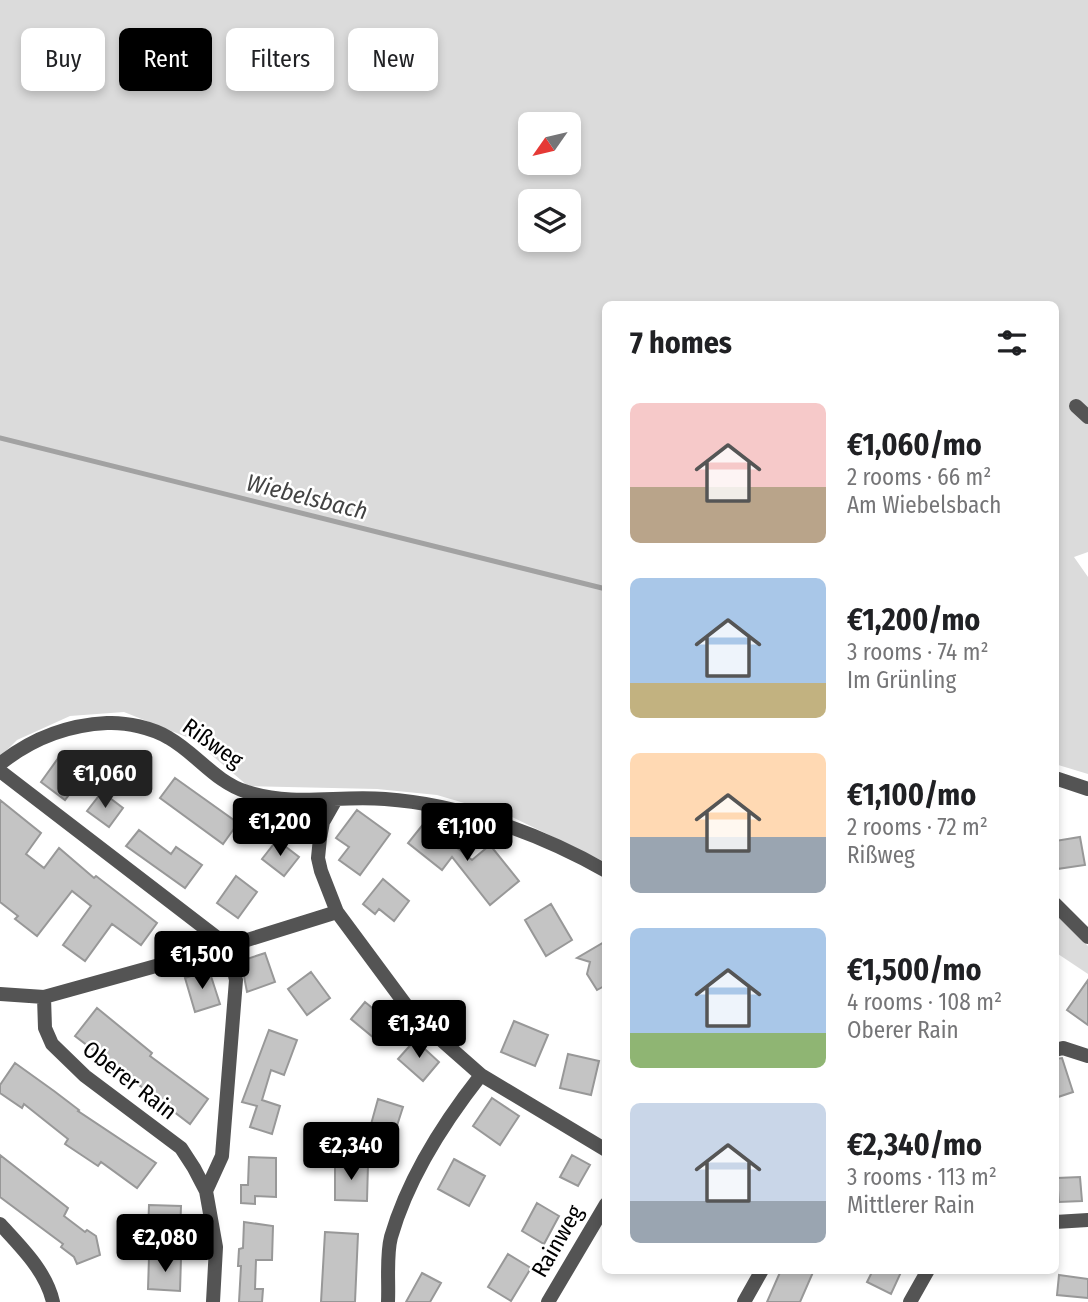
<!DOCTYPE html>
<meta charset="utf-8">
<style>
:root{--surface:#fff;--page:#f6f6f6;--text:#202124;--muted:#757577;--accent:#000}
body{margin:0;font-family:"Fira Sans Condensed",sans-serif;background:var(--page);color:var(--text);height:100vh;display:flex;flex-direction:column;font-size:26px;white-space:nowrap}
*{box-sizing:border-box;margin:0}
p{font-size:23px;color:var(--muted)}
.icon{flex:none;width:38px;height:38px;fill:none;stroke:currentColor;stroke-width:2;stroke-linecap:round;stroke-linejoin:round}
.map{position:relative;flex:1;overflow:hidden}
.panel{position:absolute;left:602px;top:301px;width:457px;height:973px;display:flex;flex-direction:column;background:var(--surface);border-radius:10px;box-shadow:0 4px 10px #0003}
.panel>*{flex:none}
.hud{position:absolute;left:21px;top:28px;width:476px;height:63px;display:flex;gap:14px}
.needle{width:46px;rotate:236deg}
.fabs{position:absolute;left:518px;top:112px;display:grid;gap:14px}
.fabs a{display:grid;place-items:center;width:63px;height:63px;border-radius:10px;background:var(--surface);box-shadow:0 4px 10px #0003;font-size:35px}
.price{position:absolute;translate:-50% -60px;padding:0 16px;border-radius:7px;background:var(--accent);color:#fff;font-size:23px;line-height:46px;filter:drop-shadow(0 2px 4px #0008)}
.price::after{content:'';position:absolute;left:50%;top:42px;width:21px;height:16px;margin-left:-10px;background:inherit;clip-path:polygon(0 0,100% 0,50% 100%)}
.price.current{background:#222;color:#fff}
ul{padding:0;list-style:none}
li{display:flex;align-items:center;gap:21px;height:175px;padding:0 28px}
li span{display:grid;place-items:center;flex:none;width:196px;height:140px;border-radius:10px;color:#555}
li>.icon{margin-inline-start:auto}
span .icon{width:84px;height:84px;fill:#fffc;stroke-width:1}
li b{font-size:30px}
h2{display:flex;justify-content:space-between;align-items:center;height:84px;padding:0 28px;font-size:30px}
.tag{padding:0 24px;border-radius:10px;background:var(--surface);box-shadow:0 4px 10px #0003;font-size:24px;line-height:63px}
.tag.current{background:var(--accent);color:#fff}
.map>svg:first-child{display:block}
.green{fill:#dbdbdb;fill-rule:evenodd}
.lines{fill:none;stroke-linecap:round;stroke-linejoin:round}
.stream{stroke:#a2a2a2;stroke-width:5}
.building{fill:#c4c4c4;stroke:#989898;stroke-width:2}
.minor{stroke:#545454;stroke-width:14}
.labels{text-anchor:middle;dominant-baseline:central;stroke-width:5;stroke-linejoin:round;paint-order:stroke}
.street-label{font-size:23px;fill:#000;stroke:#fff}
.water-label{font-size:24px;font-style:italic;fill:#434343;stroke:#fff}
</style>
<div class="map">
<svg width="1088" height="1302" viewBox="0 0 1088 1302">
<rect width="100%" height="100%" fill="#fff"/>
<path class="green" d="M 0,0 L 1088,0 L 1088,552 L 1074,557 L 1088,577 L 1088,774 L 1055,764 L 1055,304 L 606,304 L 605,862 L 512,817 L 437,795 L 377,789 L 248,786 L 194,740 L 124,712 L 70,716 L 17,740 L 0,757 ZM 530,124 L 569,124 L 569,163 L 530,163 ZM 530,201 L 569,201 L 569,240 L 530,240 Z
M 1055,912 L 1088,946 L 1088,974 L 1055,952 Z"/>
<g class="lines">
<path class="stream" d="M 0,438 L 606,589"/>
</g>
<path class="building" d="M 59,757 L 84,775 L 65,800 L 41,782 Z
M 175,778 L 238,823 L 223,844 L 160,798 Z
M 102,792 L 123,808 L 109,827 L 87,811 Z
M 0,800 L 41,833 L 26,854 L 44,868 L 59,848 L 94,878 L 96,876 L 157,923 L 141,945 L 112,924 L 85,961 L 63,945 L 91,906 L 72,891 L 37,936 L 15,919 L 18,916 L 0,902 Z
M 357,810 L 390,834 L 360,875 L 339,860 L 349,847 L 336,838 Z
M 425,822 L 472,860 L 490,845 L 519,881 L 490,905 L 452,857 L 442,870 L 408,843 Z
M 139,830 L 171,854 L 176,847 L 202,865 L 185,888 L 126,846 Z
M 1080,837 L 1085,865 L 1057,869 L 1055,841 Z
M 277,840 L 299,857 L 284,876 L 262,859 Z
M 236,876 L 257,892 L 238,918 L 217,903 Z
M 383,879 L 409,901 L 394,921 L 379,909 L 375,914 L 363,904 Z
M 551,904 L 572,940 L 546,956 L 525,920 Z
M 606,941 L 606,985 L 597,990 L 587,974 L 590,962 L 577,958 Z
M 265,953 L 275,982 L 247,992 L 241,961 Z
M 209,970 L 220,1004 L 195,1012 L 185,978 Z
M 311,972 L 330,998 L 307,1015 L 288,989 Z
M 1088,980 L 1088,1025 L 1067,1010 Z
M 365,1002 L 388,1021 L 374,1038 L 351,1019 Z
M 97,1008 L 152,1053 L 150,1056 L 208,1099 L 190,1124 L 75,1036 Z
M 514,1021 L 548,1035 L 535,1066 L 501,1052 Z
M 269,1030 L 297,1040 L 284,1075 L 271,1070 L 262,1100 L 280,1106 L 272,1134 L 250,1127 L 257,1106 L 242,1102 Z
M 415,1040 L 439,1062 L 423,1081 L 398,1059 Z
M 568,1054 L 599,1061 L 591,1095 L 560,1088 Z
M 1062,1058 L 1073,1092 L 1055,1098 L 1055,1059 Z
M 15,1063 L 54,1091 L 79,1110 L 78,1111 L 156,1163 L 137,1188 L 101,1162 L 98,1166 L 65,1144 L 68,1139 L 24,1104 L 22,1108 L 0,1093 L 0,1085 Z
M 492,1098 L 519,1116 L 500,1145 L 473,1126 Z
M 378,1099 L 403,1107 L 394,1135 L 370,1128 Z
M 0,1155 L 68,1208 L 64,1216 L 85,1232 L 87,1230 L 96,1236 L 100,1255 L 77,1264 L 74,1257 L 61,1247 L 63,1244 L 0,1197 Z
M 572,1155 L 590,1165 L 578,1186 L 560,1177 Z
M 249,1157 L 276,1158 L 276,1197 L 255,1196 L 255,1204 L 241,1203 L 241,1185 L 248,1185 Z
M 454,1159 L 485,1176 L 469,1206 L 438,1189 Z
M 335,1164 L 368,1164 L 367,1201 L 335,1200 Z
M 1080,1177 L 1082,1201 L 1059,1202 L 1057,1178 Z
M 537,1203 L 559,1216 L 544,1244 L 522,1231 Z
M 149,1205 L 181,1206 L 180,1234 L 148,1233 Z
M 244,1222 L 273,1226 L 272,1260 L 256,1260 L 255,1289 L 263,1289 L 262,1302 L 239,1302 L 241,1266 L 238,1266 L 239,1249 L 243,1248 Z
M 325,1232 L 358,1234 L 355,1302 L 321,1302 Z
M 508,1254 L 531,1268 L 511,1301 L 488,1287 Z
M 149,1257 L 181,1258 L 180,1291 L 148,1289 Z
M 781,1270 L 814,1270 L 800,1302 L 767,1302 Z
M 873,1270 L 902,1270 L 891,1294 L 867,1282 Z
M 422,1273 L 441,1283 L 430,1302 L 406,1302 Z
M 1059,1275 L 1088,1279 L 1088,1298 L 1057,1295 Z"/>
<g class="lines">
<path class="minor" d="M 1076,406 L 1088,417
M 0,764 C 31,739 67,725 107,723 C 126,722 153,728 169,738 C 197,754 215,782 247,792 C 295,807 337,795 385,799 C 459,804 541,834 606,871
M 0,771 L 228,946 L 236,980 L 222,1156 L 206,1191
M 1055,778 L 1088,789
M 335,801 L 323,822 L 320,838 L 318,858 L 321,871 L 337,912 L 414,1016 L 481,1075 L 606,1150
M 1055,904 L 1088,937
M 0,994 L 44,997 L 228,946 L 337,912
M 44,997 L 45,1028 L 52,1044 L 85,1076 L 181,1148 L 194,1168 L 206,1191 L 216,1247 L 213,1302
M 1055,1050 L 1063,1048 L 1088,1056
M 1055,1222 L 1088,1220
M 0,1224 C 21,1247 46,1271 53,1302
M 388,1302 C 389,1281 386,1256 391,1237 C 408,1178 444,1122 481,1075
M 548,1302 L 606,1204
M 744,1302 L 762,1270
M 910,1302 L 928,1270"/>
</g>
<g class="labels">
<g class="street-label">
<text transform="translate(213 743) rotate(35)">Rißweg</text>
<text transform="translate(130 1080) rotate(38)">Oberer Rain</text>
<text transform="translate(557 1241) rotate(-60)">Rainweg</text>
</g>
<g class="water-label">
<text transform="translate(307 497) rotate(14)">Wiebelsbach</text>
</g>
</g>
</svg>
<div class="fabs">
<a><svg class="needle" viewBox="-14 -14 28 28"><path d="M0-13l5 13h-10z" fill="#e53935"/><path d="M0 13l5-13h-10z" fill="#757577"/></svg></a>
<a><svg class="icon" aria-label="layers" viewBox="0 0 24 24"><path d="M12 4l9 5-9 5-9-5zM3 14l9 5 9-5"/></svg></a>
</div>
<b class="price current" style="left:105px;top:810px">€1,060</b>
<b class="price" style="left:280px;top:858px">€1,200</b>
<b class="price" style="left:467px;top:863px">€1,100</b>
<b class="price" style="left:202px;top:991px">€1,500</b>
<b class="price" style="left:419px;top:1060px">€1,340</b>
<b class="price" style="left:351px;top:1182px">€2,340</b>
<b class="price" style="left:165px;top:1274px">€2,080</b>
<div class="hud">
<a class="tag">Buy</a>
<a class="tag current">Rent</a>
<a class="tag">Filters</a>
<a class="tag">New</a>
</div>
<section class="panel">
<h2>7 homes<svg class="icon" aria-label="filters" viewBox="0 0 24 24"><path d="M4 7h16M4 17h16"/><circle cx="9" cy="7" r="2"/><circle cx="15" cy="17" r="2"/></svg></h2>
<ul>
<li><span style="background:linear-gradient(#f6c9c9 60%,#b9a48a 0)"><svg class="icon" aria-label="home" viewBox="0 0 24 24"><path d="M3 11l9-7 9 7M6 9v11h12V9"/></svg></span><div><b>€1,060/mo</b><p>2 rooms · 66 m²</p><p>Am Wiebelsbach</p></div></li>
<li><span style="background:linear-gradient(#a9c7e8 75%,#c2b280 0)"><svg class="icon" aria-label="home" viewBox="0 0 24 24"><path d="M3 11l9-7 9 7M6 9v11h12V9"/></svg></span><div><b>€1,200/mo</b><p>3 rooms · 74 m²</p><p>Im Grünling</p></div></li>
<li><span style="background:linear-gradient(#ffd9b3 60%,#9aa5b1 0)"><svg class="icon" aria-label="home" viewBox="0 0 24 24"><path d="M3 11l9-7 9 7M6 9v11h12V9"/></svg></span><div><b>€1,100/mo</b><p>2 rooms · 72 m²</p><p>Rißweg</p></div></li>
<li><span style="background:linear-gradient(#a9c7e8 75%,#8fb573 0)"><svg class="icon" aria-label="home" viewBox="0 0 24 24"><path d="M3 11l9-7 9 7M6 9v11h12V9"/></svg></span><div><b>€1,500/mo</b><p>4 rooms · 108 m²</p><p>Oberer Rain</p></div></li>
<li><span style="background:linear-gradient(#c9d6e8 70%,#9aa5b1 0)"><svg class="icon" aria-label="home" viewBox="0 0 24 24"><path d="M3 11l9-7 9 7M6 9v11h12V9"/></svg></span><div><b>€2,340/mo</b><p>3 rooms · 113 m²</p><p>Mittlerer Rain</p></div></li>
</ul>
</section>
</div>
